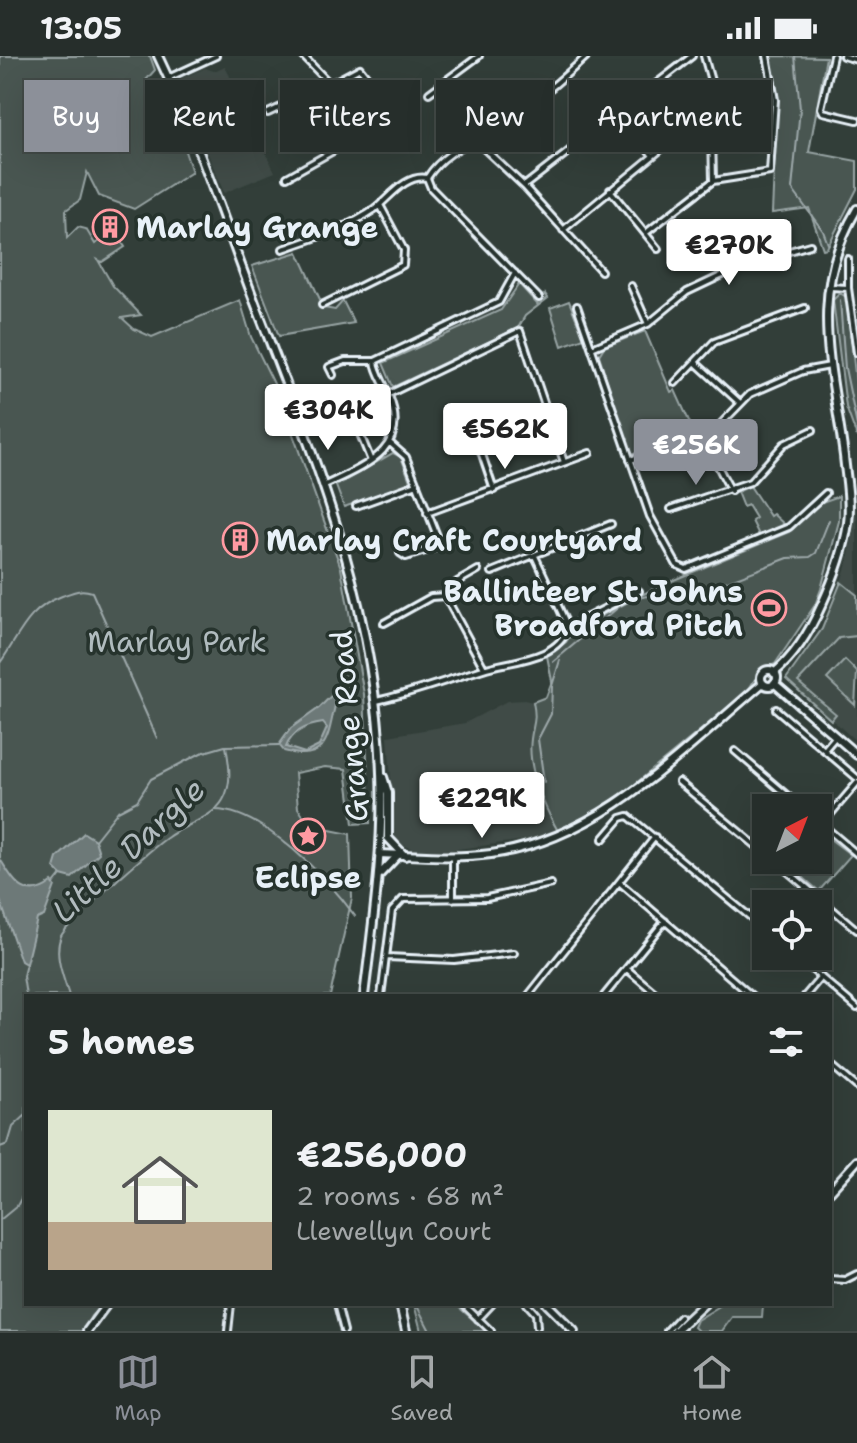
<!DOCTYPE html>
<meta charset="utf-8">
<style>
:root{--surface:#262e2b;--page:#2e3633;--text:#f1f3f6;--muted:#a4a8a9;--line:#424a47;--accent:#8c9099}
body{margin:0;font-family:"Shantell Sans",sans-serif;background:var(--page);color:var(--text);height:100vh;display:flex;flex-direction:column;font-size:30px;white-space:nowrap}
*{box-sizing:border-box;margin:0}
p{font-size:26px;color:var(--muted)}
.icon{flex:none;width:44px;height:44px;fill:none;stroke:currentColor;stroke-width:2;stroke-linecap:round;stroke-linejoin:round}
.map{position:relative;flex:1;overflow:hidden}
.panel{position:absolute;left:24px;top:938px;width:808px;height:312px;display:flex;flex-direction:column;background:var(--surface);border-radius:0px;box-shadow:0 8px 32px #0002,0 0 0 2px var(--line)}
.panel>*{flex:none}
.guide{position:absolute;left:24px;top:24px;width:810px;height:72px;display:flex;gap:16px}
.needle{width:52px;rotate:42deg}
.fabs{position:absolute;left:752px;top:738px;display:grid;gap:16px}
.fabs a{display:grid;place-items:center;width:80px;height:80px;border-radius:0px;background:var(--surface);box-shadow:0 8px 32px #0002,0 0 0 2px var(--line);font-size:40px}
.price{position:absolute;translate:-50% -68px;padding:0 18px;border-radius:8px;background:#fff;color:#222;font-size:26px;line-height:52px;filter:drop-shadow(0 2px 4px #0008)}
.price::after{content:'';position:absolute;left:50%;top:48px;width:24px;height:18px;margin-left:-12px;background:inherit;clip-path:polygon(0 0,100% 0,50% 100%)}
.price.selected{background:var(--accent);color:#fff}
ul{padding:0;list-style:none}
li{display:flex;align-items:center;gap:24px;height:200px;padding:0 24px}
li span{display:grid;place-items:center;flex:none;width:224px;height:160px;border-radius:0px;color:#555}
li>.icon{margin-inline-start:auto}
span .icon{width:96px;height:96px;fill:#fffc;stroke-width:1}
li b{font-size:34px}
h2{display:flex;justify-content:space-between;align-items:center;height:96px;padding:0 24px;font-size:34px}
.pill{padding:0 28px;border-radius:0px;background:var(--surface);box-shadow:0 8px 32px #0002,0 0 0 2px var(--line);font-size:28px;line-height:72px}
.pill.selected{background:var(--accent);color:#fff}
.status{display:flex;justify-content:space-between;align-items:center;height:56px;padding:0 40px;background:var(--surface);direction:ltr}
.status svg{height:22px;fill:currentColor}
.tab-bar{display:flex;justify-content:space-around;align-items:center;height:112px;border-top:2px solid var(--line);background:var(--surface);font-size:22px;color:var(--muted)}
.tab-bar a{display:grid;justify-items:center;gap:4px}
.tab-bar .selected{color:var(--accent)}
.map>svg:first-child{display:block}
.built{fill:#3f4b46}
.green{fill:#495651;stroke:#98a4a4;stroke-width:2}
.water{fill:#6d7978;stroke:#9ea9ab;stroke-width:2;fill-rule:evenodd}
.lines{fill:none;stroke-linecap:round;stroke-linejoin:round}
.stream{stroke:#9ea9ab;stroke-width:2}
.minor-casing{stroke:#e8f1f8;stroke-width:10}
.tertiary-casing{stroke:#e8f1f8;stroke-width:12}
.secondary-casing{stroke:#e8f1f8;stroke-width:12}
.minor{stroke:#26332d;stroke-width:4}
.tertiary{stroke:#26332d;stroke-width:6}
.secondary{stroke:#26332d;stroke-width:6}
.labels{text-anchor:middle;dominant-baseline:central;stroke-width:7;stroke-linejoin:round;paint-order:stroke}
.poi-label{font-size:30px;font-weight:bold;fill:#e8f1f8;stroke:#26332d;text-anchor:start}
.park-label{font-size:30px;fill:#b0bbbe;stroke:#26332d}
.street-label{font-size:30px;fill:#e8f1f8;stroke:#26332d}
.water-label{font-size:32px;font-style:italic;fill:#b1bbbe;stroke:#26332d}
</style>
<div class="status"><b>13:05</b><svg viewBox="0 0 49 12"><path d="M0 12V9h3v3zM5 12V6h3v6zM10 12V3h3v9zM15 12V0h3v12zM26 1h20v11H26zM47 4h2v5h-2z"/></svg></div>
<div class="map">
<svg width="857" height="1275" viewBox="0 0 857 1275">
<rect width="100%" height="100%" fill="#323e39"/>
<filter id="ink" filterUnits="userSpaceOnUse"><feTurbulence type="fractalNoise" baseFrequency=".0125" numOctaves="2"/><feDisplacementMap in="SourceGraphic" scale="16" xChannelSelector="R" yChannelSelector="G"/><feConvolveMatrix kernelMatrix="1 2 1 2 8 2 1 2 1" color-interpolation-filters="sRGB"/></filter>
<g filter="url(#ink)">
<path class="built" d="M 225,10 L 275,116 L 224,137 L 179,28 L 180,23 L 205,12 L 214,15 Z
M 857,453 L 857,686 L 786,623 L 821,572 L 835,543 L 848,505 Z
M 524,644 L 533,646 L 537,668 L 531,683 L 539,732 L 558,775 L 540,782 L 451,794 L 414,794 L 395,785 L 388,680 L 465,667 L 507,645 Z"/>
<path class="green" d="M 0,0 L 150,0 L 155,14 L 146,24 L 153,64 L 159,65 L 171,54 L 192,116 L 134,153 L 99,140 L 87,116 L 80,144 L 66,154 L 67,182 L 78,171 L 86,173 L 95,188 L 114,175 L 125,191 L 102,206 L 98,204 L 113,230 L 141,259 L 122,262 L 134,273 L 152,281 L 240,244 L 251,281 L 277,334 L 341,512 L 364,638 L 370,767 L 353,768 L 346,713 L 325,711 L 295,717 L 298,752 L 310,770 L 350,778 L 352,842 L 330,940 L 26,940 L 26,1248 L 103,1248 L 91,1260 L 84,1275 L 0,1275 Z
M 770,0 L 826,1 L 809,96 L 857,105 L 857,133 L 827,192 L 823,193 L 809,152 L 772,157 L 777,46 Z
M 358,16 L 364,18 L 392,58 L 360,76 L 333,30 Z
M 298,196 L 324,252 L 335,254 L 343,245 L 354,267 L 279,280 L 252,210 Z
M 519,228 L 537,248 L 545,238 L 548,242 L 525,260 L 518,272 L 393,331 L 383,307 L 501,254 Z
M 840,237 L 846,241 L 857,335 L 857,381 L 846,351 L 833,244 Z
M 569,245 L 584,282 L 562,290 L 550,252 Z
M 645,275 L 671,336 L 675,334 L 694,376 L 637,398 L 629,396 L 599,299 L 604,291 Z
M 393,397 L 401,401 L 411,428 L 344,451 L 336,430 Z
M 750,430 L 770,460 L 773,458 L 785,469 L 783,472 L 760,481 L 752,465 L 756,462 L 748,449 L 743,451 L 737,436 Z
M 839,440 L 839,465 L 821,533 L 815,549 L 775,608 L 760,615 L 747,636 L 635,728 L 592,759 L 558,775 C 544,751 527,712 531,683 C 533,667 537,665 533,646 L 546,641 L 552,625 L 547,600 L 566,586 L 574,574 L 657,531 L 789,476 L 819,447 Z
M 841,526 L 857,539 L 857,580 L 839,582 L 798,626 L 836,658 L 831,664 L 786,623 L 822,573 Z
M 845,604 L 857,616 L 855,649 L 827,623 Z
M 822,777 L 851,799 L 819,835 L 790,810 L 796,804 L 818,804 L 818,781 Z
M 414,1248 L 455,1248 L 486,1275 L 421,1275 Z
M 723,1248 L 763,1248 L 762,1261 L 732,1261 L 722,1275 L 698,1275 L 694,1271 L 697,1264 Z"/>
<path class="water" d="M 342,629 C 325,663 339,711 284,695 L 279,689 L 291,672 L 319,652 ZM 323,667 L 327,672 L 319,690 L 305,697 L 286,691 C 292,676 307,669 323,667 Z
M 84,777 L 95,784 L 99,797 L 72,822 L 61,819 L 54,812 L 57,802 Z
M 0,803 C 14,825 25,847 52,826 L 55,830 L 44,860 L 37,863 L 26,908 L 21,905 L 0,844 Z"/>
<g class="lines">
<path class="stream" d="M 795,0 L 800,53 L 792,133 L 823,175 L 828,188
M 840,244 L 845,312 L 857,370
M 553,606 L 627,544 L 664,537 L 681,543 L 788,502 L 810,501 L 816,497 L 829,464
M 0,607 C 20,579 27,553 62,540 C 73,536 80,532 92,536 L 157,682
M 340,630 L 353,624
M 544,726 L 538,683 L 551,658 L 552,630 L 560,604
M 215,754 C 263,754 329,824 355,860
M 95,784 L 118,755 L 137,745 L 151,723 L 201,697 L 225,690
M 54,828 L 61,819
M 26,908 L 23,920 L 26,940
M 69,940 C 64,922 53,899 61,880 C 68,866 151,793 168,781 C 184,769 213,762 223,744 C 233,727 229,707 226,690 L 279,689
M 0,1091 L 8,1088 L 13,1071 L 26,1059
M 0,1164 L 17,1150 L 26,1133
M 416,1248 L 430,1275"/>
<g class="minor-casing">
<path id="minor" d="M 303,0 L 330,28 L 360,12 L 397,59
M 704,0 L 711,25 L 713,125
M 833,0 L 821,52 L 823,56 L 857,64
M 843,0 L 857,4
M 168,22 L 216,0
M 429,37 L 479,0
M 620,55 L 653,100
M 268,57 L 330,28
M 476,85 L 524,130 L 601,215
M 287,121 L 413,50
M 427,122 C 447,90 484,83 514,61 C 539,43 563,22 587,0
M 427,122 L 431,132 L 539,242
M 524,130 L 692,0
M 610,134 L 658,193
M 563,174 L 692,68 L 712,60
M 647,176 L 713,125 L 770,116 L 775,44 L 767,0
M 283,193 C 314,182 348,172 375,153 C 390,141 406,118 427,122
M 848,203 L 848,232 L 857,297
M 631,230 L 648,268
M 830,231 L 848,232
M 322,249 L 403,209 L 404,194 L 380,149
M 577,250 L 650,460 L 677,509 L 686,513 L 789,471 L 826,437
M 594,291 L 648,268 L 687,236 L 748,207 L 810,189
M 375,305 L 499,246 L 515,217
M 696,307 L 740,347
M 333,319 L 329,311 L 345,305 L 375,305
M 675,327 L 714,286 L 805,252
M 389,338 L 520,275 L 564,406
M 468,357 L 494,434
M 703,382 L 731,435
M 390,387 L 406,401 L 441,490 L 406,501 L 400,497
M 630,404 L 703,382 L 714,375 L 750,338 L 803,315 L 830,310
M 371,405 L 358,373 L 374,365
M 325,429 C 365,410 411,393 389,340 C 385,328 376,317 375,305
M 356,450 L 417,428
M 671,453 L 750,426 L 784,388 L 813,374
M 427,457 L 590,397
M 492,516 L 611,468
M 445,540 L 457,526 L 478,514
M 384,567 L 431,541 L 445,540 L 484,612
M 568,571 L 639,535
M 376,645 C 413,637 447,624 483,613 C 510,604 558,605 568,571 L 535,500
M 776,653 L 857,722
M 825,693 L 836,680
M 735,695 L 802,752
M 679,726 L 766,798
M 818,765 L 857,798
M 822,768 L 857,727
M 603,783 L 621,762 L 628,760 L 766,874
M 774,804 L 857,874
M 619,826 L 752,940
M 453,843 L 453,801
M 792,848 L 806,831
M 796,900 L 857,952
M 387,901 L 454,904 L 514,897
M 627,913 L 659,940
M 381,940 L 392,855 L 403,843 L 487,842 L 551,828
M 528,940 L 655,781
M 604,940 L 665,865
M 805,940 L 821,921
M 830,1008 L 857,1031
M 830,1223 L 845,1224 L 857,1218
M 337,1248 L 344,1275
M 463,1248 L 491,1275
M 527,1248 L 536,1258 L 537,1271
M 478,1263 L 492,1248
M 228,1275 L 231,1248
M 667,1275 L 680,1261"/>
</g>
<g class="tertiary-casing">
<path id="tertiary" d="M761 622a8 8 0 1 1 16 0a8 8 0 1 1-16 0Z
M 774,617 C 796,599 811,573 822,548 C 834,522 844,494 848,467 C 851,445 846,422 844,400 C 832,309 807,237 857,153
M 774,627 L 857,699
M 380,798 C 417,799 453,803 491,798 C 601,783 682,695 763,627
M 830,1135 L 857,1105
M 547,1248 L 574,1275
M 87,1275 L 107,1248
M 675,1275 L 704,1248"/>
</g>
<g class="secondary-casing">
<path id="secondary" d="M 158,0 C 196,79 224,165 255,247 C 316,406 375,544 381,717 C 384,792 373,866 364,940
M 383,721 L 388,737 L 388,782 L 405,800
M 379,819 L 398,799
M 400,1248 L 406,1275"/>
</g>
<use href="#minor" class="minor"/>
<use href="#tertiary" class="tertiary"/>
<use href="#secondary" class="secondary"/>
</g>
</g>
<defs>
<g id="building-ring" transform="scale(1.8)"><circle r="9.5" fill="#26332d" stroke="#ff9aa2" stroke-width="1.5"/><path d="M-4-6H4V6H1V3H-1V6H-4ZM-2.5-4.3h1.7v1.8h-1.7ZM.8-4.3h1.7v1.8H.8ZM-2.5-1h1.7V.8h-1.7ZM.8-1h1.7V.8H.8Z" fill="#ff9aa2"/></g>
<g id="stadium-ring" transform="scale(1.8)"><circle r="9.5" fill="#26332d" stroke="#ff9aa2" stroke-width="1.5"/><path d="M0-5a6.5 5 0 1 0 0 10a6.5 5 0 1 0 0-10ZM-3.5-1.8h7v3.6h-7Z" fill="#ff9aa2"/></g>
<g id="sight-ring" transform="scale(1.8)"><circle r="9.5" fill="#26332d" stroke="#ff9aa2" stroke-width="1.5"/><path d="M0-6L1.8-2.2L6-1.7L2.9 1.2L3.7 5.4L0 3.3L-3.7 5.4L-2.9 1.2L-6-1.7L-1.8-2.2Z" fill="#ff9aa2"/></g>
</defs>
<g fill-rule="evenodd">
<use href="#building-ring" x="110" y="171"/>
<use href="#building-ring" x="240" y="484"/>
<use href="#stadium-ring" x="769" y="552"/>
<use href="#sight-ring" x="308" y="780"/>
</g>
<g class="labels">
<g class="poi-label">
<text x="136" y="171">Marlay Grange</text>
<text x="266" y="484">Marlay Craft Courtyard</text>
<text x="743" y="535" text-anchor="end">Ballinteer St Johns<tspan x="743" dy="34">Broadford Pitch</tspan></text>
<text x="308" y="821" text-anchor="middle">Eclipse</text>
</g>
<g class="park-label">
<text x="177" y="585">Marlay Park</text>
</g>
<g class="street-label">
<text transform="translate(349 670) rotate(-95)">Grange Road</text>
</g>
<g class="water-label">
<text transform="translate(128 794) rotate(-43)">Little Dargle</text>
</g>
</g>
</svg>
<div class="fabs">
<a><svg class="needle" viewBox="-14 -14 28 28"><path d="M0-13l5 13h-10z" fill="#e53935"/><path d="M0 13l5-13h-10z" fill="#a4a8a9"/></svg></a>
<a><svg class="icon" aria-label="locate" viewBox="0 0 24 24"><circle cx="12" cy="12" r="6"/><path d="M12 2v4M12 18v4M2 12h4M18 12h4"/></svg></a>
</div>
<b class="price" style="left:729px;top:231px">€270K</b>
<b class="price" style="left:328px;top:396px">€304K</b>
<b class="price" style="left:505px;top:415px">€562K</b>
<b class="price selected" style="left:696px;top:431px">€256K</b>
<b class="price" style="left:482px;top:784px">€229K</b>
<div class="guide">
<a class="pill selected">Buy</a>
<a class="pill">Rent</a>
<a class="pill">Filters</a>
<a class="pill">New</a>
<a class="pill">Apartment</a>
</div>
<section class="panel">
<h2>5 homes<svg class="icon" aria-label="filters" viewBox="0 0 24 24"><path d="M4 7h16M4 17h16"/><circle cx="9" cy="7" r="2"/><circle cx="15" cy="17" r="2"/></svg></h2>
<ul>
<li><span style="background:linear-gradient(#dfe7d0 70%,#b9a48a 0)"><svg class="icon" aria-label="home" viewBox="0 0 24 24"><path d="M3 11l9-7 9 7M6 9v11h12V9"/></svg></span><div><b>€256,000</b><p>2 rooms · 68 m²</p><p>Llewellyn Court</p></div></li>
</ul>
</section>
</div>
<nav class="tab-bar">
<a class="selected"><svg class="icon" aria-label="map" viewBox="0 0 24 24"><path d="M3 6l6-2 6 2 6-2v14l-6 2-6-2-6 2zM9 4v14M15 6v14"/></svg>Map</a>
<a><svg class="icon" aria-label="saved" viewBox="0 0 24 24"><path d="M7 4h10v16l-5-4-5 4z"/></svg>Saved</a>
<a><svg class="icon" aria-label="home" viewBox="0 0 24 24"><path d="M3 11l9-7 9 7M6 9v11h12V9"/></svg>Home</a>
</nav>
